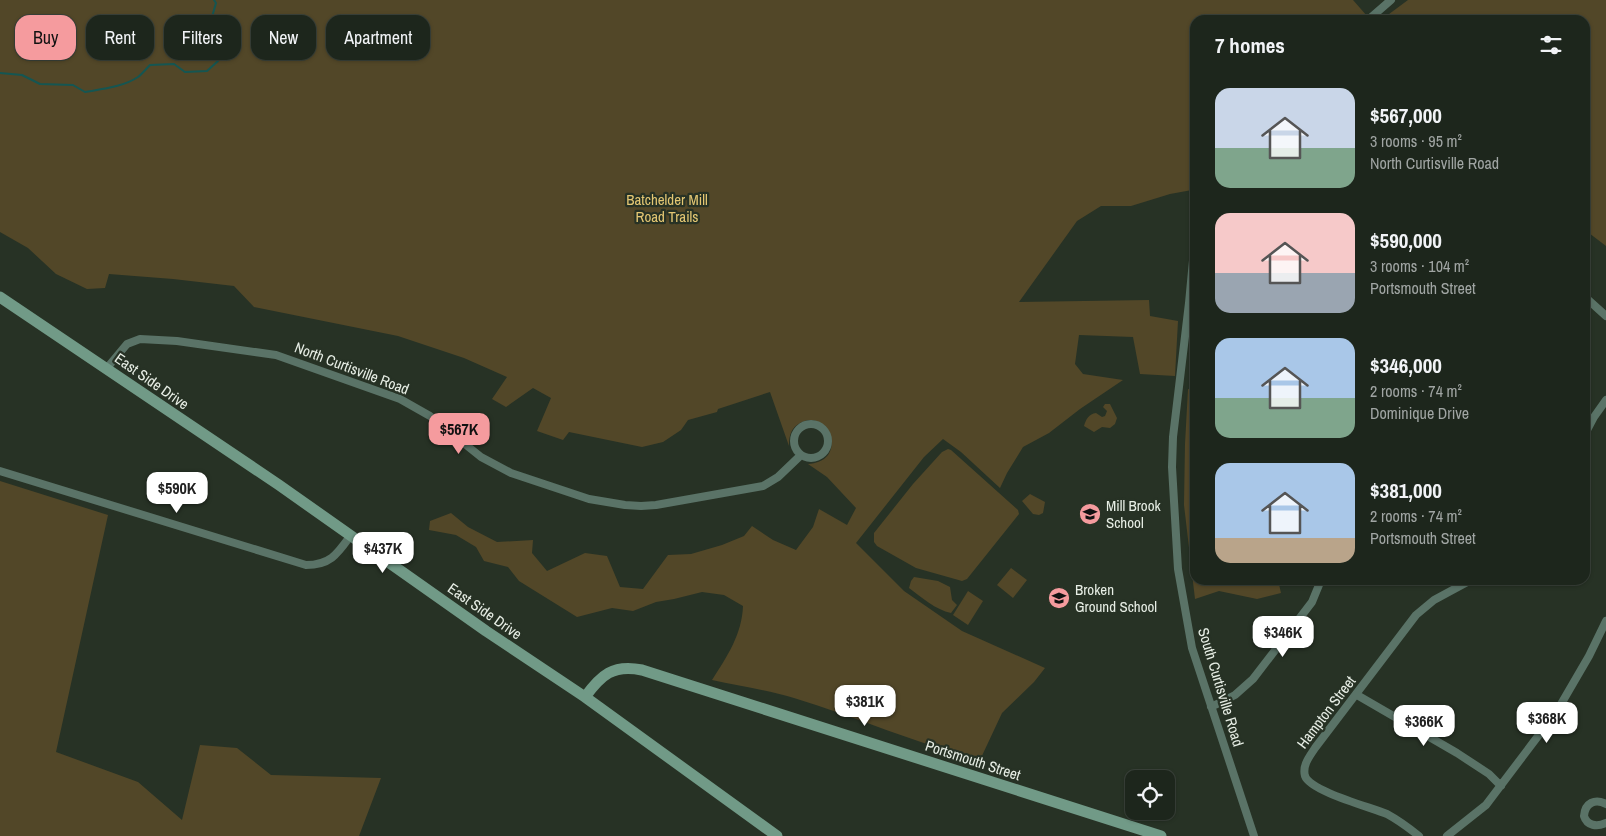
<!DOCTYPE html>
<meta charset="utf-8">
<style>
:root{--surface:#1d261c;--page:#252e25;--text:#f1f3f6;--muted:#a0a5a3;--line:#3b433b;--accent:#f59b9e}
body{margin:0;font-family:"Archivo Narrow",sans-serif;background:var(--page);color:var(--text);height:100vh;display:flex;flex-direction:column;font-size:19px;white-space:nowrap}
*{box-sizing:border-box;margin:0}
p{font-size:16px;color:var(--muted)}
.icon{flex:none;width:28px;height:28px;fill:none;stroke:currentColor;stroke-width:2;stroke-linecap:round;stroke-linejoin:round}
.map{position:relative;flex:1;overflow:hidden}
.sheet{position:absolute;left:1190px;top:15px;width:400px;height:570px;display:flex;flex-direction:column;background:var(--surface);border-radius:15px;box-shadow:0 1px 4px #0004,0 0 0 1px var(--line)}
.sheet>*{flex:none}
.hud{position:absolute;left:15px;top:15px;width:475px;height:45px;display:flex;gap:10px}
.buttons{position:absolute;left:1125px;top:770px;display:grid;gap:10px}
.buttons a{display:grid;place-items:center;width:50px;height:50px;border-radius:10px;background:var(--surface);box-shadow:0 1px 4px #0004,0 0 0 1px var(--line);font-size:25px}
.price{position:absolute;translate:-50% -42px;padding:0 11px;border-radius:10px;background:#fff;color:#222;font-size:16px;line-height:32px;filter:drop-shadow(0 1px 2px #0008)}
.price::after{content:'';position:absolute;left:50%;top:30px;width:15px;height:11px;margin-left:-8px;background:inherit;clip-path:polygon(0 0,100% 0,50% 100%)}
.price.selected{background:var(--accent);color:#111}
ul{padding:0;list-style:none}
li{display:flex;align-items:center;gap:15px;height:125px;padding:0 25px}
li span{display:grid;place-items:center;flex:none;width:140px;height:100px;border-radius:15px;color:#555}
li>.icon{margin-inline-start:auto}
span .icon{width:60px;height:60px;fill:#fffc;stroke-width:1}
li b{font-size:21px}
h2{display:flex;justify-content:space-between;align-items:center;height:60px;padding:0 25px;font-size:21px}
.chip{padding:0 18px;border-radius:15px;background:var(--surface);box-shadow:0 1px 4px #0004,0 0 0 1px var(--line);font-size:18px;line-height:45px}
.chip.selected{background:var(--accent);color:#111}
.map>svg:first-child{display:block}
.green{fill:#524728}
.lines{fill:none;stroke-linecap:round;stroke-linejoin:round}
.stream{stroke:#155652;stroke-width:2}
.street{stroke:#5a7367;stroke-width:8}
.secondary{stroke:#719a87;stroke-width:11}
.labels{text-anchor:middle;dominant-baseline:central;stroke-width:4.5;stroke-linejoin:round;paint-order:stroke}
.park-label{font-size:15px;fill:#e4c773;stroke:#273225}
.street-label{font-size:15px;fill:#e7eee5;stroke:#273225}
.poi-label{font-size:15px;fill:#e7eee5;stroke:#273225;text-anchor:start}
</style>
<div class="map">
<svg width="1606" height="836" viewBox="0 0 1606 836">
<rect width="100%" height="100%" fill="#273225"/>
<path class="green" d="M 0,0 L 1353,0 L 1367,16 L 1361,20 L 1195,20 L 1195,175 L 1193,175 L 1192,190 L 1170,194 L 1131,206 L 1101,206 L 1077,221 L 1019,302 L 1149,300 L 1150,316 L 1178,321 L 1175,376 L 1140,374 L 1133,337 L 1079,335 L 1075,364 L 1083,374 L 1123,380 L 1080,409 L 1049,433 L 1023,447 L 1007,473 L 1000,488 L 961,452 L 943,439 L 924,457 L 856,543 L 904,591 L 962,631 L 1045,668 L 1034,682 L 1002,713 L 980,760 C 917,744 857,717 794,698 C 768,690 739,686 712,680 C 727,657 742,634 743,606 L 724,595 L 702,592 L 674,599 L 656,602 L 633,611 L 612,608 L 577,617 L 519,581 L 508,567 L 484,561 L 476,547 L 456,535 L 429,530 L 430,521 L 451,513 L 468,527 L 497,542 L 533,540 L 532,553 L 547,571 L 585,553 L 607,556 L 620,587 L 643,589 L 668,555 L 691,554 L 722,545 L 744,536 L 752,526 L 773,540 L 796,550 L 813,527 L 819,509 L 847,525 L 856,508 L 827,477 L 808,464 C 852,461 826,403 797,425 C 790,430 789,438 789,446 L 770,392 L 718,409 L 717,412 L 688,420 L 681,430 L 663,442 L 642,447 L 569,432 L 563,440 L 537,431 L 551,398 L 533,388 L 506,407 L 492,399 L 507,377 L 464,358 L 398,336 L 254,307 L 234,286 L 173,279 L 109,274 L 105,288 L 87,289 L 56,274 L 28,248 L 0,232 Z
M 1408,0 L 1606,0 L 1606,246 L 1585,230 L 1585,20 L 1381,20 Z
M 1188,389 L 1195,390 L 1195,580 L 1278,580 L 1281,593 L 1257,599 L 1219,591 L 1195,599 L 1184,505 L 1185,444 Z
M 1105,404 L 1110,404 L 1117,418 L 1115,424 L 1110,428 L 1102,427 L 1094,432 L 1084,426 C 1086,419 1089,414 1096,413 L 1102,417 L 1105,416 L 1107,411 L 1103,407 Z
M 948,449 L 951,450 L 1018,510 L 1019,514 L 967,579 L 962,581 L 916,568 L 877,546 L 874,542 L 874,533 L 913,484 L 942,452 Z
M 0,481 L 108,515 L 56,752 L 138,782 L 182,820 L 200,745 L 237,748 L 271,775 L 381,778 L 359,836 L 0,836 Z
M 1030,494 L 1045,502 L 1043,513 L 1039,515 L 1033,514 L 1022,501 Z
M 1011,568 L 1027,580 L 1013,598 L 997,585 Z
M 914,577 L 938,581 L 950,587 L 952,600 L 957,605 L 951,613 C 936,610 921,597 909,588 L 911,581 Z
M 968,591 L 983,601 L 968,625 L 953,615 Z"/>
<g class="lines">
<path class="stream" d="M 0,73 L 22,75 L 40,84 L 73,85 L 85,92 C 102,89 123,87 138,77 C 142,74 146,69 150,65 L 174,64 L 185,72 L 207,71 L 218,61 L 218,46 L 208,31 L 216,3 L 214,0"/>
<path class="street" d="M 1368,20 L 1391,0
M 1195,239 L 1189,303 L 1173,437 L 1172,467 L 1178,569 L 1192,648 L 1254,836
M 1585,297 L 1606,316
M 107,368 L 127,344 L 140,339 L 177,341 L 276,355 L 400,399 L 430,416 L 481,457 L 511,473 L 589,499 L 625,505 L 641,506 L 656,505 L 763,486 L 778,477 L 801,455
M794 441a17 17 0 1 1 34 0a17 17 0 1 1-34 0Z
M 1585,434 L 1594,417 L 1606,400
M 0,471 L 306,565 C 331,565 338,553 351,535
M 1357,695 L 1457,753 L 1489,774 L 1501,786
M 1211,707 L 1235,695 L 1253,679 L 1312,602 L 1321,580
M 1606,804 C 1595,798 1585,803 1584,816 C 1587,826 1597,827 1606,823
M 1419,836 C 1409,828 1398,820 1387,814 C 1370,807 1310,791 1305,776 C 1302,765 1310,756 1315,748 L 1416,615 L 1434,600 L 1471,580
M 1447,836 L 1486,805 L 1557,711 L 1589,656 L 1606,621"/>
<path class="secondary" d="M 0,297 L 279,485 L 486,631 L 585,697 L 777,836
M 585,697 C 601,675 613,664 642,670 L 1161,836"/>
</g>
<defs>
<g id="school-disc" transform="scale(1.125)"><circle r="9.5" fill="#f59b9e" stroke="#273225"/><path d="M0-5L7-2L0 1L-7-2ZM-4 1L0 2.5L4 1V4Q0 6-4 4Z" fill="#111"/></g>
</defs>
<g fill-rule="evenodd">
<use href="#school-disc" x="1090" y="514"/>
<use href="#school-disc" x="1059" y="598"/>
</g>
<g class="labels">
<g class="park-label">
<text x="667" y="199">Batchelder Mill<tspan x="667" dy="17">Road Trails</tspan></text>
</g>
<g class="street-label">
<text transform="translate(352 368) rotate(21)">North Curtisville Road</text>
<text transform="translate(152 381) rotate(35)">East Side Drive</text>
<text transform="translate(485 611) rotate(35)">East Side Drive</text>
<text transform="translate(1221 687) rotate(73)">South Curtisville Road</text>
<text transform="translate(1326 712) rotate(-53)">Hampton Street</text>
<text transform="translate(973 760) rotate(18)">Portsmouth Street</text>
</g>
<g class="poi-label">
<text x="1106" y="505">Mill Brook<tspan x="1106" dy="17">School</tspan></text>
<text x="1075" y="589">Broken<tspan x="1075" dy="17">Ground School</tspan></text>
</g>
</g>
</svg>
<div class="buttons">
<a><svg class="icon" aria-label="locate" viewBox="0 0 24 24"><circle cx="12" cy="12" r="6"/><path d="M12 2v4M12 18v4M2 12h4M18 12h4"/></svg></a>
</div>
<b class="price selected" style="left:459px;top:455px">$567K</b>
<b class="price" style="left:177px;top:514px">$590K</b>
<b class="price" style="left:383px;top:574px">$437K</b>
<b class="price" style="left:1283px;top:658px">$346K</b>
<b class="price" style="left:865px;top:727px">$381K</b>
<b class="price" style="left:1547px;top:744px">$368K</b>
<b class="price" style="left:1424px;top:747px">$366K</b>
<div class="hud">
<a class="chip selected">Buy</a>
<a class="chip">Rent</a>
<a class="chip">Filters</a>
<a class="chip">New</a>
<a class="chip">Apartment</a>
</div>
<section class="sheet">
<h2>7 homes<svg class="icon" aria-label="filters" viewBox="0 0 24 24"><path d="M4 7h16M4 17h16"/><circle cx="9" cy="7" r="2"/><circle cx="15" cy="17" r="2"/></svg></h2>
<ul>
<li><span style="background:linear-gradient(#c9d6e8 60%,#7fa58c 0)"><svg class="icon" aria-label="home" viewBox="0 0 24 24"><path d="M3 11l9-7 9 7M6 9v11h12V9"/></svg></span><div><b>$567,000</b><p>3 rooms · 95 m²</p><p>North Curtisville Road</p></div></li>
<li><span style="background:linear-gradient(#f6c9c9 60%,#9aa5b1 0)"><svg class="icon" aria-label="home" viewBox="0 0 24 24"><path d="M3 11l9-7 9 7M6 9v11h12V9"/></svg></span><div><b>$590,000</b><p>3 rooms · 104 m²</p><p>Portsmouth Street</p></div></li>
<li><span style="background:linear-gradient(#a9c7e8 60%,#7fa58c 0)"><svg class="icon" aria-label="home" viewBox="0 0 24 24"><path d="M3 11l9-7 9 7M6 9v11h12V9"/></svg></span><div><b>$346,000</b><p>2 rooms · 74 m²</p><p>Dominique Drive</p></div></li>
<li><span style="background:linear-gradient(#a9c7e8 75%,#b9a48a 0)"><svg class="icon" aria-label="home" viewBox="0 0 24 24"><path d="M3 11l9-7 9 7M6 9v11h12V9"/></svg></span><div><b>$381,000</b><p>2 rooms · 74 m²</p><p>Portsmouth Street</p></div></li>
</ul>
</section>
</div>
